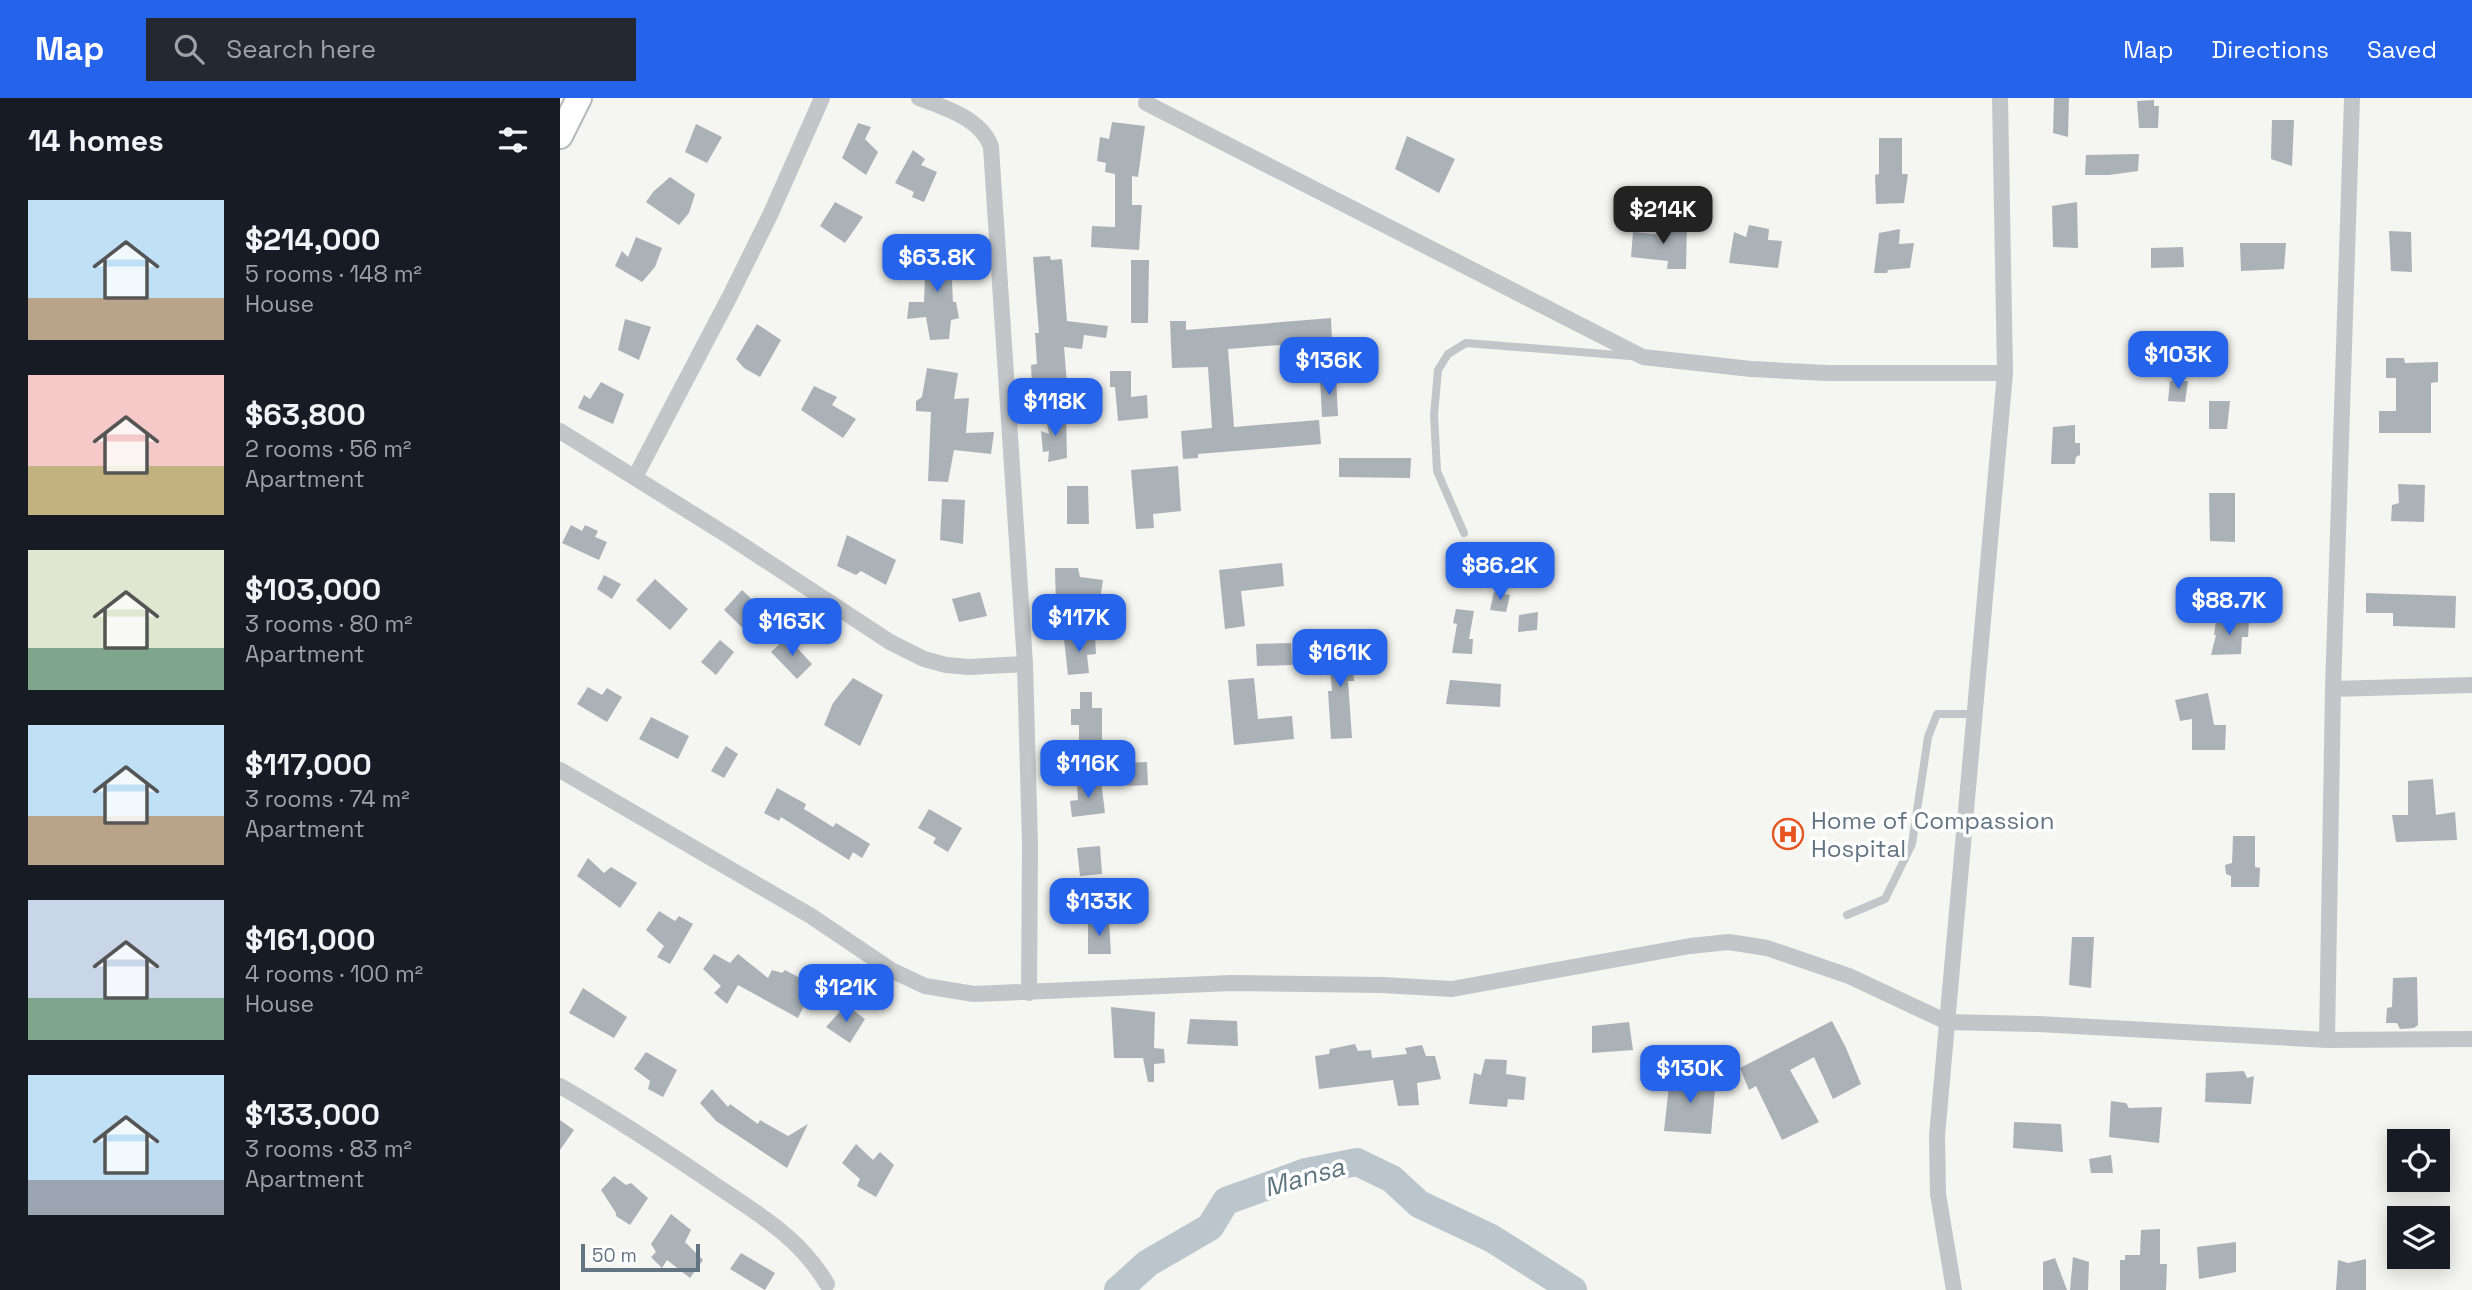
<!DOCTYPE html>
<meta charset="utf-8">
<style>
:root{--surface:#171b24;--page:#242831;--text:#f1f3f6;--muted:#9ea1a6;--accent:#2563eb}
body{margin:0;font-family:"Space Grotesk",sans-serif;background:var(--page);color:var(--text);height:100vh;display:flex;flex-direction:column;font-size:26px;white-space:nowrap}
*{box-sizing:border-box;margin:0}
p{font-size:23px;color:var(--muted)}
.icon{flex:none;width:38px;height:38px;fill:none;stroke:currentColor;stroke-width:2;stroke-linecap:round;stroke-linejoin:round}
.map{position:relative;flex:1;overflow:hidden}
.side{display:flex;flex-direction:column;background:var(--surface);width:560px}
.side>*{flex:none}
.fabs{position:absolute;left:1827px;top:1031px;display:grid;gap:14px}
.fabs a{display:grid;place-items:center;width:63px;height:63px;border-radius:0px;background:var(--surface);box-shadow:0 4px 18px #0003;font-size:35px}
.scale{position:absolute;left:21px;bottom:18px;width:119px;box-sizing:border-box;padding-left:7px;border:4px solid #637483;border-top:0;font-size:19px;line-height:24px;white-space:nowrap;color:#637483;-webkit-text-stroke:5px #fff;paint-order:stroke}
.price{position:absolute;translate:-50% -60px;padding:0 16px;border-radius:14px;background:var(--accent);color:#fff;font-size:23px;line-height:46px;filter:drop-shadow(0 2px 4px #0008)}
.price::after{content:'';position:absolute;left:50%;top:42px;width:21px;height:16px;margin-left:-10px;background:inherit;clip-path:polygon(0 0,100% 0,50% 100%)}
.price.current{background:#222;color:#fff}
ul{padding:0;list-style:none}
li{display:flex;align-items:center;gap:21px;height:175px;padding:0 28px}
li span{display:grid;place-items:center;flex:none;width:196px;height:140px;border-radius:0px;color:#555}
li>.icon{margin-inline-start:auto}
span .icon{width:84px;height:84px;fill:#fffc;stroke-width:1}
li b{font-size:30px}
h2{display:flex;justify-content:space-between;align-items:center;height:84px;padding:0 28px;font-size:30px}
header{display:flex;align-items:center;gap:42px;box-sizing:border-box;height:98px;padding:0 35px;background:var(--accent);color:#fff}
header strong{font-size:33px}
nav{display:flex;gap:38px;margin-inline-start:auto;font-size:24px}
.search{width:490px;height:63px;background:var(--page);display:flex;align-items:center;gap:18px;box-sizing:border-box;padding:0 24px;border-radius:0px;color:var(--muted);font-size:26px}
main{display:flex;flex:1;min-height:0}
.map>svg:first-child{display:block}
.lines{fill:none;stroke-linecap:round;stroke-linejoin:round}
.river{stroke:#bbc6cc;stroke-width:28}
.building{fill:#aab2b8}
.primary-casing{stroke:#b5b9bd;stroke-width:28}
.lane{stroke:#c2c6c9;stroke-width:8}
.street{stroke:#c2c6c9;stroke-width:16}
.primary{stroke:#fff;stroke-width:24}
.labels{text-anchor:middle;dominant-baseline:central;stroke-width:7;stroke-linejoin:round;paint-order:stroke}
.poi-label{font-size:24px;fill:#637483;stroke:#fff;text-anchor:start}
.water-label{font-size:26px;font-style:italic;fill:#5f7680;stroke:#fff}
</style>
<header>
<strong>Map</strong>
<div class="search"><svg class="icon" aria-label="search" viewBox="0 0 24 24"><circle cx="10" cy="10" r="6"/><path d="M15 15l6 6"/></svg>Search here</div>
<nav><a>Map</a><a>Directions</a><a>Saved</a></nav>
</header>
<main>
<section class="side">
<h2>14 homes<svg class="icon" aria-label="filters" viewBox="0 0 24 24"><path d="M4 7h16M4 17h16"/><circle cx="9" cy="7" r="2"/><circle cx="15" cy="17" r="2"/></svg></h2>
<ul>
<li><span style="background:linear-gradient(#bfe0f5 70%,#b9a48a 0)"><svg class="icon" aria-label="home" viewBox="0 0 24 24"><path d="M3 11l9-7 9 7M6 9v11h12V9"/></svg></span><div><b>$214,000</b><p>5 rooms · 148 m²</p><p>House</p></div></li>
<li><span style="background:linear-gradient(#f6c9c9 65%,#c2b280 0)"><svg class="icon" aria-label="home" viewBox="0 0 24 24"><path d="M3 11l9-7 9 7M6 9v11h12V9"/></svg></span><div><b>$63,800</b><p>2 rooms · 56 m²</p><p>Apartment</p></div></li>
<li><span style="background:linear-gradient(#dfe7d0 70%,#7fa58c 0)"><svg class="icon" aria-label="home" viewBox="0 0 24 24"><path d="M3 11l9-7 9 7M6 9v11h12V9"/></svg></span><div><b>$103,000</b><p>3 rooms · 80 m²</p><p>Apartment</p></div></li>
<li><span style="background:linear-gradient(#bfe0f5 65%,#b9a48a 0)"><svg class="icon" aria-label="home" viewBox="0 0 24 24"><path d="M3 11l9-7 9 7M6 9v11h12V9"/></svg></span><div><b>$117,000</b><p>3 rooms · 74 m²</p><p>Apartment</p></div></li>
<li><span style="background:linear-gradient(#c9d6e8 70%,#7fa58c 0)"><svg class="icon" aria-label="home" viewBox="0 0 24 24"><path d="M3 11l9-7 9 7M6 9v11h12V9"/></svg></span><div><b>$161,000</b><p>4 rooms · 100 m²</p><p>House</p></div></li>
<li><span style="background:linear-gradient(#bfe0f5 75%,#9aa5b1 0)"><svg class="icon" aria-label="home" viewBox="0 0 24 24"><path d="M3 11l9-7 9 7M6 9v11h12V9"/></svg></span><div><b>$133,000</b><p>3 rooms · 83 m²</p><p>Apartment</p></div></li>
</ul>
</section>
<div class="map">
<svg width="1912" height="1192" viewBox="0 0 1912 1192">
<rect width="100%" height="100%" fill="#f5f5f1"/>
<g class="lines">
<path class="river" d="M 558,1192 L 588,1165 L 650,1129 L 666,1103 L 746,1074 L 797,1064 L 832,1081 L 859,1106 L 931,1140 L 1013,1192"/>
</g>
<path class="building" d="M 1494,0 L 1509,0 L 1508,39 L 1493,35 Z
M 1594,2 L 1594,8 L 1599,8 L 1598,30 L 1579,30 L 1577,3 Z
M 1712,22 L 1734,22 L 1732,68 L 1711,61 Z
M 552,24 L 585,28 L 578,79 L 572,78 L 572,107 L 582,107 L 579,152 L 531,149 L 532,128 L 555,129 L 555,76 L 545,74 L 546,65 L 537,63 L 540,39 L 549,41 Z
M 298,25 L 311,29 L 305,41 L 318,54 L 306,77 L 282,60 Z
M 136,26 L 162,39 L 147,65 L 125,54 Z
M 847,38 L 895,61 L 879,95 L 835,71 Z
M 1319,40 L 1342,40 L 1342,76 L 1348,76 L 1344,105 L 1316,106 L 1315,77 L 1319,76 Z
M 353,52 L 365,61 L 361,67 L 377,74 L 364,104 L 352,99 L 354,94 L 335,85 Z
M 1579,56 L 1578,73 L 1549,77 L 1525,77 L 1526,57 Z
M 110,79 L 135,96 L 129,115 L 119,127 L 86,104 L 93,94 Z
M 275,104 L 303,119 L 285,145 L 260,128 Z
M 1517,104 L 1518,150 L 1493,149 L 1492,108 Z
M 1127,123 L 1126,171 L 1107,171 L 1108,163 L 1071,159 L 1073,134 L 1106,137 L 1108,124 Z
M 1189,127 L 1209,131 L 1208,142 L 1222,143 L 1218,170 L 1169,165 L 1174,134 L 1186,139 Z
M 1340,131 L 1339,146 L 1354,145 L 1350,170 L 1328,172 L 1327,175 L 1314,175 L 1319,135 Z
M 1829,133 L 1851,134 L 1852,174 L 1831,173 Z
M 76,139 L 102,150 L 95,169 L 82,184 L 55,168 L 62,153 L 68,159 Z
M 390,145 L 393,204 L 396,204 L 399,220 L 391,222 L 389,241 L 370,242 L 366,219 L 347,221 L 349,204 L 364,204 L 366,149 Z
M 1680,145 L 1726,145 L 1724,171 L 1681,173 Z
M 1623,149 L 1624,169 L 1591,170 L 1591,150 Z
M 490,158 L 491,162 L 502,161 L 507,223 L 548,228 L 546,240 L 524,237 L 522,251 L 504,249 L 507,286 L 472,288 L 471,267 L 477,266 L 475,235 L 479,235 L 473,159 Z
M 571,162 L 589,162 L 588,225 L 571,225 Z
M 771,220 L 772,243 L 668,251 L 674,329 L 759,322 L 761,346 L 638,356 L 638,360 L 623,361 L 621,333 L 652,330 L 648,269 L 612,270 L 610,223 L 626,223 L 626,232 Z
M 65,221 L 91,229 L 79,262 L 58,252 Z
M 197,226 L 221,242 L 200,279 L 184,270 L 176,261 Z
M 1826,260 L 1844,260 L 1845,265 L 1878,264 L 1878,284 L 1871,285 L 1871,335 L 1819,335 L 1819,313 L 1836,313 L 1836,280 L 1826,280 Z
M 367,270 L 398,275 L 394,301 L 409,300 L 406,335 L 434,334 L 431,356 L 394,352 L 388,384 L 368,383 L 371,314 L 356,313 L 356,303 L 362,299 Z
M 550,273 L 571,273 L 571,299 L 587,297 L 588,320 L 558,323 L 555,289 L 550,289 Z
M 776,279 L 778,318 L 762,319 L 760,280 Z
M 1610,283 L 1628,283 L 1625,304 L 1608,303 Z
M 41,284 L 64,296 L 53,326 L 18,310 L 24,297 L 30,301 Z
M 254,288 L 277,299 L 272,307 L 296,321 L 283,340 L 241,312 Z
M 1649,303 L 1670,303 L 1667,331 L 1649,331 Z
M 485,315 L 506,318 L 507,360 L 488,364 L 489,353 L 483,354 L 481,333 L 489,336 Z
M 1515,327 L 1515,345 L 1520,345 L 1520,357 L 1516,359 L 1515,366 L 1491,366 L 1493,329 Z
M 779,360 L 851,360 L 850,380 L 779,379 Z
M 618,368 L 621,413 L 593,416 L 594,430 L 576,431 L 571,372 Z
M 1838,386 L 1865,387 L 1864,424 L 1831,423 L 1832,407 L 1839,405 Z
M 507,388 L 528,388 L 529,426 L 507,426 Z
M 1649,395 L 1675,395 L 1675,444 L 1650,443 Z
M 382,401 L 405,402 L 403,446 L 380,442 Z
M 11,427 L 22,433 L 25,427 L 38,433 L 35,439 L 47,444 L 39,462 L 2,445 Z
M 287,437 L 336,462 L 326,487 L 301,473 L 296,477 L 277,468 Z
M 722,465 L 724,488 L 681,493 L 685,528 L 665,531 L 659,472 Z
M 495,470 L 518,470 L 520,479 L 543,482 L 538,516 L 496,511 Z
M 44,477 L 61,486 L 52,501 L 37,491 Z
M 95,481 L 128,511 L 110,532 L 76,502 Z
M 182,492 L 197,506 L 192,511 L 206,524 L 192,539 L 164,512 Z
M 420,494 L 427,518 L 399,524 L 392,501 Z
M 934,494 L 950,497 L 946,514 L 930,512 Z
M 1806,495 L 1896,498 L 1895,530 L 1833,528 L 1833,515 L 1806,515 Z
M 896,511 L 914,513 L 909,541 L 913,541 L 912,556 L 892,555 L 897,526 L 893,525 Z
M 978,514 L 977,532 L 958,534 L 959,517 Z
M 1656,523 L 1689,524 L 1688,539 L 1682,539 L 1681,556 L 1651,557 L 1656,537 L 1654,537 Z
M 535,538 L 536,556 L 527,557 L 529,575 L 508,577 L 504,541 Z
M 227,539 L 252,566 L 237,581 L 211,554 Z
M 160,542 L 174,554 L 156,577 L 141,564 Z
M 791,543 L 794,583 L 788,583 L 792,640 L 771,641 L 768,593 L 772,593 L 768,545 Z
M 731,545 L 732,567 L 697,568 L 696,546 Z
M 293,580 L 323,597 L 300,648 L 264,627 L 273,605 Z
M 694,580 L 698,621 L 732,618 L 734,641 L 674,647 L 668,582 Z
M 890,582 L 941,586 L 940,609 L 886,606 Z
M 28,589 L 42,597 L 47,590 L 62,599 L 47,624 L 17,606 Z
M 520,594 L 532,594 L 532,610 L 542,610 L 542,657 L 519,657 L 519,627 L 511,627 L 511,611 L 520,611 Z
M 1648,595 L 1654,627 L 1666,627 L 1665,652 L 1632,652 L 1632,621 L 1620,623 L 1615,602 Z
M 91,619 L 129,638 L 118,661 L 79,641 Z
M 166,648 L 178,656 L 164,680 L 151,673 Z
M 587,664 L 588,687 L 567,688 L 566,665 Z
M 1873,681 L 1876,717 L 1895,714 L 1897,742 L 1836,744 L 1832,717 L 1848,717 L 1848,683 Z
M 541,683 L 545,715 L 512,719 L 510,703 L 518,702 L 517,685 Z
M 217,690 L 246,706 L 244,711 L 273,729 L 276,725 L 310,746 L 302,760 L 293,754 L 289,762 L 221,719 L 219,723 L 204,715 Z
M 369,711 L 402,730 L 388,754 L 373,745 L 376,740 L 358,730 Z
M 1673,738 L 1695,738 L 1695,769 L 1700,770 L 1699,789 L 1671,789 L 1671,778 L 1666,776 L 1665,767 L 1672,765 Z
M 540,748 L 542,776 L 520,778 L 517,750 Z
M 28,760 L 44,775 L 51,769 L 77,785 L 60,810 L 17,778 Z
M 99,813 L 115,823 L 119,818 L 133,826 L 110,866 L 97,859 L 104,848 L 86,832 Z
M 528,823 L 549,823 L 551,856 L 528,856 Z
M 1512,839 L 1534,839 L 1531,890 L 1509,887 Z
M 154,856 L 170,865 L 178,856 L 208,880 L 212,872 L 222,875 L 225,872 L 242,881 L 240,889 L 249,897 L 238,920 L 178,887 L 167,906 L 154,895 L 161,888 L 143,871 Z
M 1857,879 L 1858,927 L 1854,930 L 1840,931 L 1837,925 L 1826,925 L 1827,910 L 1832,909 L 1833,880 Z
M 23,890 L 67,919 L 54,940 L 9,915 Z
M 286,907 L 305,921 L 290,945 L 266,929 Z
M 551,909 L 595,914 L 594,950 L 604,951 L 605,965 L 594,966 L 594,984 L 588,984 L 583,960 L 554,960 Z
M 630,921 L 677,923 L 678,948 L 627,946 Z
M 1272,923 L 1286,950 L 1301,986 L 1273,1001 L 1254,959 L 1230,972 L 1259,1024 L 1222,1042 L 1196,988 L 1189,992 L 1180,970 Z
M 1069,924 L 1073,952 L 1032,955 L 1032,928 Z
M 795,946 L 798,953 L 811,952 L 812,960 L 847,956 L 845,950 L 862,947 L 866,958 L 875,958 L 881,981 L 857,985 L 859,1007 L 838,1008 L 833,982 L 759,991 L 755,958 L 769,956 L 770,951 Z
M 86,954 L 117,972 L 103,999 L 88,991 L 90,983 L 74,971 Z
M 925,961 L 947,962 L 946,976 L 966,979 L 964,1002 L 948,1001 L 947,1009 L 909,1006 L 914,975 L 921,977 Z
M 1684,973 L 1687,980 L 1694,978 L 1691,1006 L 1645,1004 L 1646,975 Z
M 1110,978 L 1156,981 L 1151,1036 L 1104,1033 Z
M 152,991 L 168,1009 L 170,1006 L 198,1026 L 200,1022 L 228,1038 L 248,1026 L 227,1070 L 156,1023 L 140,1005 Z
M 1551,1003 L 1566,1005 L 1569,1010 L 1602,1009 L 1599,1045 L 1549,1039 Z
M 0,1022 L 14,1032 L 0,1052 Z
M 1454,1024 L 1501,1026 L 1503,1054 L 1453,1050 Z
M 296,1046 L 313,1062 L 320,1054 L 334,1067 L 316,1099 L 297,1088 L 300,1081 L 282,1065 Z
M 1551,1057 L 1553,1075 L 1531,1075 L 1529,1061 Z
M 54,1078 L 66,1087 L 71,1085 L 88,1100 L 70,1127 L 56,1118 L 56,1115 L 41,1092 Z
M 111,1116 L 131,1132 L 125,1144 L 143,1162 L 130,1180 L 107,1162 L 102,1170 L 91,1159 L 96,1154 L 91,1146 Z
M 1600,1131 L 1600,1166 L 1607,1166 L 1606,1192 L 1560,1192 L 1560,1162 L 1565,1162 L 1565,1157 L 1580,1157 L 1581,1132 Z
M 1676,1144 L 1676,1174 L 1639,1181 L 1637,1149 Z
M 181,1155 L 215,1175 L 205,1192 L 170,1171 Z
M 1513,1159 L 1529,1164 L 1528,1192 L 1510,1192 Z
M 1495,1160 L 1507,1192 L 1483,1192 L 1483,1164 Z
M 1806,1161 L 1806,1192 L 1776,1192 L 1778,1162 L 1788,1165 Z"/>
<g class="lines">
<g class="primary-casing">
<path id="primary" d="M 0,38 L 19,0"/>
</g>
<path class="lane" d="M 904,435 L 877,373 L 874,317 L 878,272 L 888,256 L 906,245 L 1070,258
M 1287,817 L 1325,801 L 1352,746 L 1368,639 L 1377,616 L 1414,616"/>
<path class="street" d="M 359,0 C 384,9 422,21 431,49 L 465,566 L 470,746 L 469,895
M 586,5 L 1083,259 L 1191,271 L 1267,275 L 1445,275
M 0,333 L 170,439 L 330,544 L 364,561 L 386,567 L 409,569 L 465,566
M 75,379 L 171,196 L 211,115 L 262,0
M 1773,591 L 1912,587
M 0,672 L 251,818 L 331,872 L 365,888 L 414,896 L 672,885 L 822,887 L 892,891 L 1130,848 L 1169,844 L 1207,850 L 1289,878 L 1387,924 L 1478,926 L 1767,942 L 1773,591 L 1792,0
M 1767,942 L 1912,941
M 0,988 C 52,1018 101,1050 151,1084 C 196,1115 239,1138 267,1186
M 1394,1192 L 1378,1096 L 1377,1038 L 1445,275 L 1440,0"/>
<use href="#primary" class="primary"/>
</g>
<defs>
<g id="hospital-ring" transform="scale(1.575)"><circle r="9.5" fill="#fff" stroke="#e65520" stroke-width="1.5"/><path d="M-5-5h3v3.5h4V-5h3V5h-3V1.5h-4V5h-3Z" fill="#e65520"/></g>
</defs>
<g fill-rule="evenodd">
<use href="#hospital-ring" x="1228" y="736"/>
</g>
<g class="labels">
<g class="poi-label">
<text x="1251" y="722">Home of Compassion<tspan x="1251" dy="28">Hospital</tspan></text>
</g>
<g class="water-label">
<text transform="translate(744 1079) rotate(-16)">Mansa</text>
</g>
</g>
</svg>
<div class="fabs">
<a><svg class="icon" aria-label="locate" viewBox="0 0 24 24"><circle cx="12" cy="12" r="6"/><path d="M12 2v4M12 18v4M2 12h4M18 12h4"/></svg></a>
<a><svg class="icon" aria-label="layers" viewBox="0 0 24 24"><path d="M12 4l9 5-9 5-9-5zM3 14l9 5 9-5"/></svg></a>
</div>
<div class="scale">50 m</div>
<b class="price current" style="left:1103px;top:148px">$214K</b>
<b class="price" style="left:377px;top:196px">$63.8K</b>
<b class="price" style="left:1618px;top:293px">$103K</b>
<b class="price" style="left:769px;top:299px">$136K</b>
<b class="price" style="left:495px;top:340px">$118K</b>
<b class="price" style="left:940px;top:504px">$86.2K</b>
<b class="price" style="left:1669px;top:539px">$88.7K</b>
<b class="price" style="left:519px;top:556px">$117K</b>
<b class="price" style="left:232px;top:560px">$163K</b>
<b class="price" style="left:780px;top:591px">$161K</b>
<b class="price" style="left:528px;top:702px">$116K</b>
<b class="price" style="left:539px;top:840px">$133K</b>
<b class="price" style="left:286px;top:926px">$121K</b>
<b class="price" style="left:1130px;top:1007px">$130K</b>
</div>
</main>
